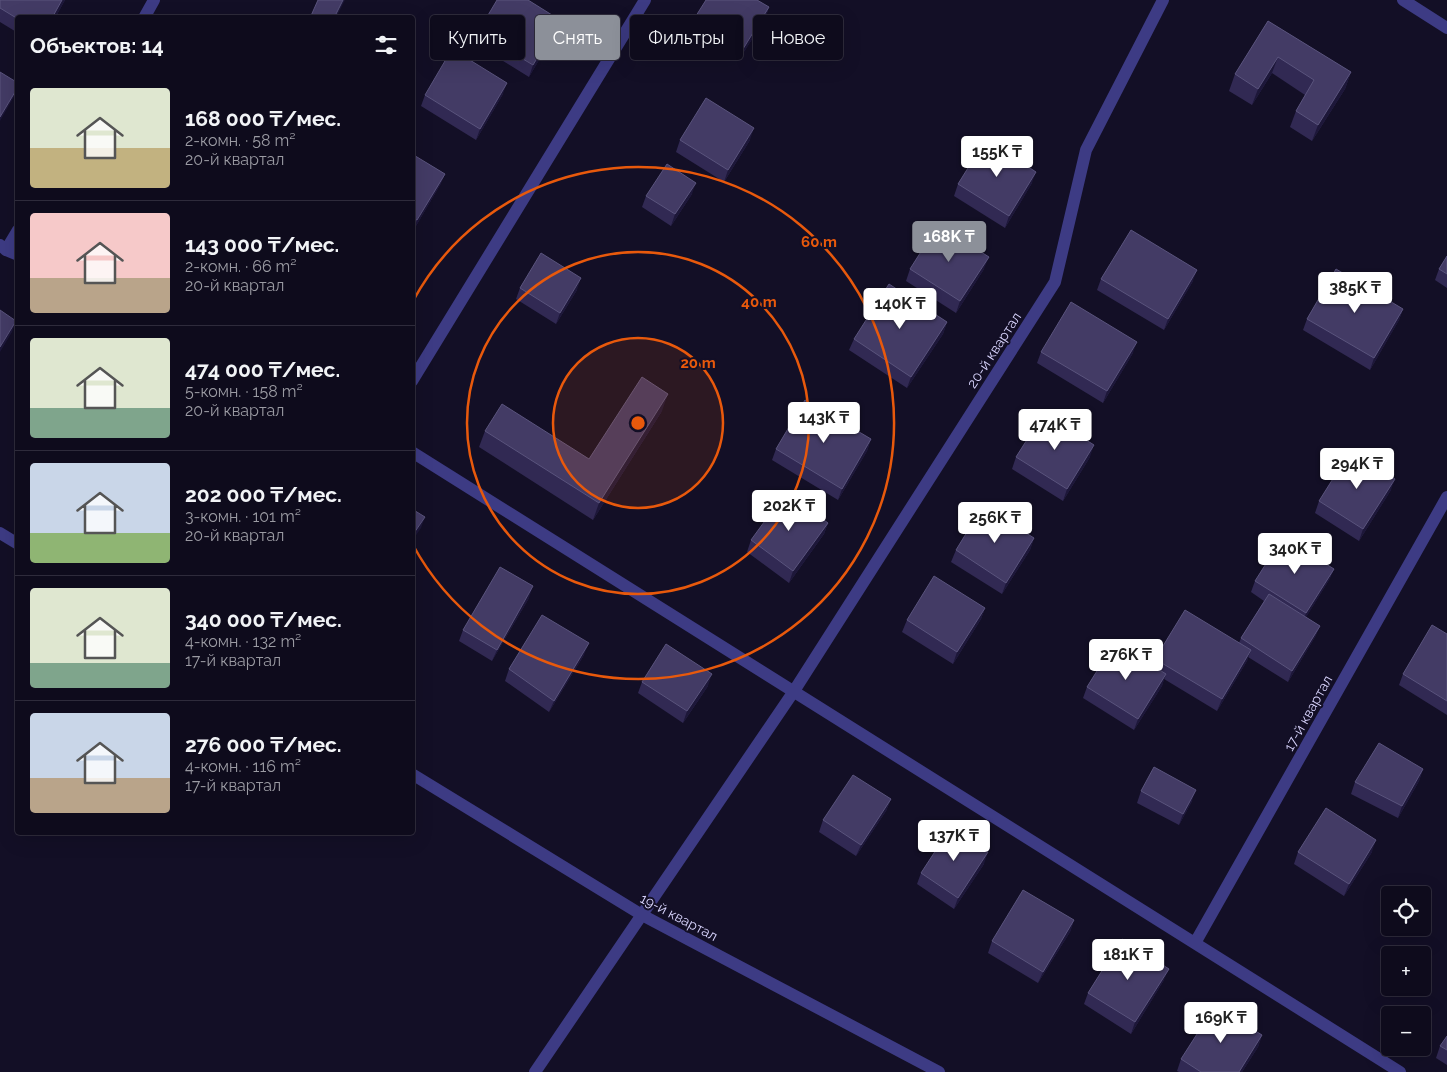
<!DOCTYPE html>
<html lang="ru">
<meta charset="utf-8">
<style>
:root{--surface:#0e0b1c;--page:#171425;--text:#f1f3f6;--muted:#9b9ba3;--line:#2e2b3b;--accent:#8c9099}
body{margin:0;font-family:Raleway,sans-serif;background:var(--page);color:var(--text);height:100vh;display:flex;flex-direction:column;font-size:19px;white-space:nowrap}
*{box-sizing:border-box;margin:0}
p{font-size:16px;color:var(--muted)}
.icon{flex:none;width:28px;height:28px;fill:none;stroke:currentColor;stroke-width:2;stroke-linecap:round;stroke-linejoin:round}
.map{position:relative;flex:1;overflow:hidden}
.panel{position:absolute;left:15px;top:15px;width:400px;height:820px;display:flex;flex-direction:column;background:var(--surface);border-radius:5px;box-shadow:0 5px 20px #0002,0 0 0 1px var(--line)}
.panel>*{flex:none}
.top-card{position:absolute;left:430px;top:15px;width:475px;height:45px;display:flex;gap:10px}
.tools{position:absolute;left:1381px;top:886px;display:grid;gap:10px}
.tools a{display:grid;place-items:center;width:50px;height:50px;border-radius:5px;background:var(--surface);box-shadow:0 5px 20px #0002,0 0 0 1px var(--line);font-size:25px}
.price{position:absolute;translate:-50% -42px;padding:0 11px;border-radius:5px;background:#fff;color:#222;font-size:16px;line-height:32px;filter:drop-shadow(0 1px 2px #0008)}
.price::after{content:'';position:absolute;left:50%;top:30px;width:15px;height:11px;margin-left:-8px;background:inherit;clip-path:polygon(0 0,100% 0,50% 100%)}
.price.selected{background:var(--accent);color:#fff}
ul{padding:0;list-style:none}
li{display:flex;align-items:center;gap:15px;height:125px;padding:0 15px}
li+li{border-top:1px solid var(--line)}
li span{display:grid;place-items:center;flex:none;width:140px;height:100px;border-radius:5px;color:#555}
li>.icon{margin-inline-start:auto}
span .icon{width:60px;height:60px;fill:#fffc;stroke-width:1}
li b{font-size:21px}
h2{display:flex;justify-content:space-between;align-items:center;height:60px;padding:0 15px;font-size:21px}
.chip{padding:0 18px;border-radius:5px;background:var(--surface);box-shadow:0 5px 20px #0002,0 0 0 1px var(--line);font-size:18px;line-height:45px}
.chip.selected{background:var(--accent);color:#fff}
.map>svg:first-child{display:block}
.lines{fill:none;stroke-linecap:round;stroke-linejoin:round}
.minor{stroke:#3d3b84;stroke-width:12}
.wall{fill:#312953}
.shaded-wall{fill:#1d1739}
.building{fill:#433b65;stroke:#5a547d}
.ring{fill:none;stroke:#e8590c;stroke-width:2.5}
.labels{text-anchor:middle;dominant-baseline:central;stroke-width:4;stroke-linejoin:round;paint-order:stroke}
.street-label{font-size:14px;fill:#d9d5fe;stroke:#130f26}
.centre{fill:#e8590c;stroke:#130f26;stroke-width:2.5}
.ring-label{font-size:15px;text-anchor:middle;font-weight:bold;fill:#e8590c;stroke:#130f26;stroke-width:4;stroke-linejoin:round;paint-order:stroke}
</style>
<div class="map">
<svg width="1447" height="1072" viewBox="0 0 1447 1072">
<rect width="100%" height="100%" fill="#130f26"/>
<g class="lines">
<path class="minor" d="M 1403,0 L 1447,28
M 144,18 L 154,0
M 0,245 L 6,250 L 18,255
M 6,250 L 18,230
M 412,381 L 645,0
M 412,452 L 1400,1072
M 0,533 L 18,544
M 412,774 L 642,915 L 939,1072
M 1195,943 L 1447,497
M 535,1072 L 794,691 L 1055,282 L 1086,150 L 1163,0"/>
</g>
<path class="wall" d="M 0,0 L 65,0 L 55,18 L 18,18 L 18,33 L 0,22 Z
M 769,7 L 765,19 L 738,61 L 690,31 L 694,19 Z
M 1268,21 L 1351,72 L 1345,89 L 1312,141 L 1290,127 L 1296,111 L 1305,95 L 1272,73 L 1252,105 L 1229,91 L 1235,74 Z
M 556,31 L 529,77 L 474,43 L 478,32 Z
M 503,94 L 476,140 L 421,106 L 425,95 Z
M 680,140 L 750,140 L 724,182 L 676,152 Z
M 412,154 L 445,174 L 440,185 L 413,231 Z
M 1032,183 L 1005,228 L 954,196 L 958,184 Z
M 692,194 L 671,226 L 642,207 L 646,196 Z
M 1447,256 L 1447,288 L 1435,280 L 1439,269 Z
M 910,269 L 984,269 L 956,313 L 906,281 Z
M 1101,279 L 1193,281 L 1164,330 L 1097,290 Z
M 520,288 L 577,290 L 556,324 L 516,299 Z
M 1403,309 L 1399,320 L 1370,370 L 1303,330 L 1307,319 Z
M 947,322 L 943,334 L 907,388 L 849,350 L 854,339 Z
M 1041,352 L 1133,353 L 1103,403 L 1037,363 Z
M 662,411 L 593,520 L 479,447 L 485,431 L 589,459 Z
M 871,439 L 867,451 L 838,500 L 772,460 L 776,449 Z
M 1016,457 L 1090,457 L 1063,501 L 1012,469 Z
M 1391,490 L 1359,541 L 1315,513 L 1319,501 Z
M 828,523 L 824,534 L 789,583 L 747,552 L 751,540 Z
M 1034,538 L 1030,550 L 1002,594 L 951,562 L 956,550 Z
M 1334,569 L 1329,580 L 1306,617 L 1320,626 L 1315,637 L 1288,682 L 1248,657 L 1247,661 L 1217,711 L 1164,679 L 1162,686 L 1134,730 L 1083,698 L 1087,687 L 1153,666 L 1155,659 L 1239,643 L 1241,638 L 1264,601 L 1251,592 L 1255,581 Z
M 529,598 L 492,661 L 459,641 L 463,630 Z
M 985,608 L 981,619 L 953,664 L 902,632 L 907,620 Z
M 1447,634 L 1447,715 L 1399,685 L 1403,674 Z
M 584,655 L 549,712 L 505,681 L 509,669 Z
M 642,682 L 708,686 L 683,723 L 638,693 Z
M 1423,769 L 1419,781 L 1398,818 L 1351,794 L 1355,782 Z
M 1141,791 L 1192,801 L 1179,825 L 1137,803 Z
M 891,799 L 886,811 L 856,856 L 819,832 L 823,820 Z
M 1298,852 L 1372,852 L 1344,896 L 1294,864 Z
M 984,864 L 954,909 L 917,884 L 921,873 Z
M 1074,920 L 1070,932 L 1038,983 L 988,953 L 992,941 Z
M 1164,980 L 1131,1034 L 1084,1004 L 1088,993 Z
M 1262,1035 L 1258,1047 L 1242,1072 L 1179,1072 L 1177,1071 L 1181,1059 Z
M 1447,1036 L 1447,1065 L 1436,1058 L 1440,1046 Z"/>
<path class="shaded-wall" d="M 62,0 L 65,0 L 55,18 L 52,18 Z
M 343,0 L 345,0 L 336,18 L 334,18 Z
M 769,7 L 765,19 L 738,61 L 743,49 Z
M 560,20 L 556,31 L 529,77 L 533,65 Z
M 1278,57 L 1272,73 L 1252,105 L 1258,89 Z
M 1351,72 L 1345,89 L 1312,141 L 1318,125 Z
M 507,83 L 503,94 L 476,140 L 480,129 Z
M 18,87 L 15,95 L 0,121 L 0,117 Z
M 754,128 L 750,140 L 724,182 L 728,170 Z
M 1036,172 L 1032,183 L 1005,228 L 1009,216 Z
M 445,174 L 440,185 L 413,231 L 417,220 Z
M 696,183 L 692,194 L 671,226 L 675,214 Z
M 989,257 L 984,269 L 956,313 L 960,301 Z
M 1197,270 L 1193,281 L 1164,330 L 1168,319 Z
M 581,278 L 577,290 L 556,324 L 560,313 Z
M 1403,309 L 1399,320 L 1370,370 L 1374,358 Z
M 16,321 L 12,332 L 0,352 L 0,347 Z
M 947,322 L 943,334 L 907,388 L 911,377 Z
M 1137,342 L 1133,353 L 1103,403 L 1107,391 Z
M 668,394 L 662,411 L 593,520 L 599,503 Z
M 871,439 L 867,451 L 838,500 L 842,489 Z
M 1094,445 L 1090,457 L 1063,501 L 1067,489 Z
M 1395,479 L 1391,490 L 1359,541 L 1363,529 Z
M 425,517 L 421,528 L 412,541 L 412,536 Z
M 828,523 L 824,534 L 789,583 L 793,571 Z
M 1034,538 L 1030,550 L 1002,594 L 1006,583 Z
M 1334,569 L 1329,580 L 1302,624 L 1306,613 Z
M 533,586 L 529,598 L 492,661 L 497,650 Z
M 985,608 L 981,619 L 953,664 L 957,652 Z
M 1320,626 L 1315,637 L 1288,682 L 1292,671 Z
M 589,643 L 584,655 L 549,712 L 554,701 Z
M 1251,650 L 1247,661 L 1217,711 L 1222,699 Z
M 712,674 L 708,686 L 683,723 L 687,711 Z
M 1166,674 L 1162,686 L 1134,730 L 1138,719 Z
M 1423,769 L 1419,781 L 1398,818 L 1402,806 Z
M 1196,790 L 1192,801 L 1179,825 L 1183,814 Z
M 891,799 L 886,811 L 856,856 L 861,845 Z
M 1376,840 L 1372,852 L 1344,896 L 1349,884 Z
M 988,852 L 984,864 L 954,909 L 958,898 Z
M 1074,920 L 1070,932 L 1038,983 L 1043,972 Z
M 1169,969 L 1164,980 L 1131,1034 L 1135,1022 Z
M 1262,1035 L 1258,1047 L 1242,1072 L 1239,1072 Z"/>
<path class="building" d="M 0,0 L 62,0 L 52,18 L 18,18 L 18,19 L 0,8 Z
M 318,0 L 343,0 L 334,18 L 310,18 Z
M 497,0 L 528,0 L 560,20 L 533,65 L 478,32 Z
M 706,0 L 757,0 L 769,7 L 743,49 L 694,19 Z
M 1268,21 L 1351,72 L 1318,125 L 1296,111 L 1314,80 L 1278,57 L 1258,89 L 1235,74 Z
M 452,49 L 507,83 L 480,129 L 425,95 Z
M 0,72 L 18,83 L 18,87 L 0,117 Z
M 706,98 L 754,128 L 728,170 L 680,140 Z
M 986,139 L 1036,172 L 1009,216 L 958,184 Z
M 412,154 L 445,174 L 417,220 L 412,217 Z
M 667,164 L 696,183 L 675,214 L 646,196 Z
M 938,225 L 989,257 L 960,301 L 910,269 Z
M 1131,230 L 1197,270 L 1168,319 L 1101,279 Z
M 541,253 L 581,278 L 560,313 L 520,288 Z
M 1447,256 L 1447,274 L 1439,269 Z
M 1336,269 L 1403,309 L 1374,358 L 1307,319 Z
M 889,284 L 947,322 L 911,377 L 854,339 Z
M 1071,302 L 1137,342 L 1107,391 L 1041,352 Z
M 0,310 L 16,321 L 0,347 Z
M 642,377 L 668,394 L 599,503 L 485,431 L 502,404 L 589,459 Z
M 805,400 L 871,439 L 842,489 L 776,449 Z
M 1044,413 L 1094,445 L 1067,489 L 1016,457 Z
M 1351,450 L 1395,479 L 1363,529 L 1319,501 Z
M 786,492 L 828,523 L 793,571 L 751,540 Z
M 983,506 L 1034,538 L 1006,583 L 956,550 Z
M 412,509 L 425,517 L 412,536 Z
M 1283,537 L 1334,569 L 1306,613 L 1255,581 Z
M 500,567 L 533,586 L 497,650 L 463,630 Z
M 934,576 L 985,608 L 957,652 L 907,620 Z
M 1269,594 L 1320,626 L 1292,671 L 1241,638 Z
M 1185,610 L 1251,650 L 1222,699 L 1155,659 Z
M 542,615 L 589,643 L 554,701 L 509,669 Z
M 1432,625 L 1447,634 L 1447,701 L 1403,674 Z
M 1115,642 L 1166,674 L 1138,719 L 1087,687 Z
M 666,644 L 712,674 L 687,711 L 642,682 Z
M 1379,743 L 1423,769 L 1402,806 L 1355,782 Z
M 1154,767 L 1196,790 L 1183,814 L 1141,791 Z
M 853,775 L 891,799 L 861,845 L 823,820 Z
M 1326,808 L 1376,840 L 1349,884 L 1298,852 Z
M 951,827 L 988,852 L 958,898 L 921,873 Z
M 1023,890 L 1074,920 L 1043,972 L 992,941 Z
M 1122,939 L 1169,969 L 1135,1022 L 1088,993 Z
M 1215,1006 L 1262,1035 L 1239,1072 L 1201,1072 L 1181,1059 Z
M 1447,1036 L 1447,1050 L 1440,1046 Z"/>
<circle cx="638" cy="423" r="85" fill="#e8590c" fill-opacity=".12"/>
<g class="ring">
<circle cx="638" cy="423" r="85"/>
<circle cx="638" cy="423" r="171"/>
<path d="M413 301A256 256 0 1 1 413 545"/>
</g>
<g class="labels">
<g class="street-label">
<text transform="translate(994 350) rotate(-57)">20-й квартал</text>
<text transform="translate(1308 713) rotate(-61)">17-й квартал</text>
<text transform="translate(679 917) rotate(28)">19-й квартал</text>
</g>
</g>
<circle cx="638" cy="423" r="8" class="centre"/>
<g class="ring-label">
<text x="819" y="247">60 m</text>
<text x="759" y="307">40 m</text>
<text x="698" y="368">20 m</text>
</g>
</svg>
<div class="tools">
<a><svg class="icon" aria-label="locate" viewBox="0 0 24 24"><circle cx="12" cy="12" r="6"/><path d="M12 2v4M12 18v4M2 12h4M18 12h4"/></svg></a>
<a>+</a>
<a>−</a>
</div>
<b class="price" style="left:997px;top:178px">155K ₸</b>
<b class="price selected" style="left:949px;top:263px">168K ₸</b>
<b class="price" style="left:1355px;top:314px">385K ₸</b>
<b class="price" style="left:900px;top:330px">140K ₸</b>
<b class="price" style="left:824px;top:444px">143K ₸</b>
<b class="price" style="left:1055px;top:451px">474K ₸</b>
<b class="price" style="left:1357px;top:490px">294K ₸</b>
<b class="price" style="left:789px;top:532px">202K ₸</b>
<b class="price" style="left:995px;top:544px">256K ₸</b>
<b class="price" style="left:1295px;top:575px">340K ₸</b>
<b class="price" style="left:1126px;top:681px">276K ₸</b>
<b class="price" style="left:954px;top:862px">137K ₸</b>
<b class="price" style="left:1128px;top:981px">181K ₸</b>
<b class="price" style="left:1221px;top:1044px">169K ₸</b>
<div class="top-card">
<a class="chip">Купить</a>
<a class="chip selected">Снять</a>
<a class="chip">Фильтры</a>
<a class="chip">Новое</a>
</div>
<section class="panel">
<h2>Объектов: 14<svg class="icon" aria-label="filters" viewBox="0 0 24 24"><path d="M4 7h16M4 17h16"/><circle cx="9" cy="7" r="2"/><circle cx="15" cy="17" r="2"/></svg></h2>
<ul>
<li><span style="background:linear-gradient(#dfe7d0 60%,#c2b280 0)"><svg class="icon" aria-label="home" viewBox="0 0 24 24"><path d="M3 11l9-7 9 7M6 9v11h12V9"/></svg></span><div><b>168 000 ₸/мес.</b><p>2-комн. · 58 m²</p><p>20-й квартал</p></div></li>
<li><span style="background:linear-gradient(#f6c9c9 65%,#b9a48a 0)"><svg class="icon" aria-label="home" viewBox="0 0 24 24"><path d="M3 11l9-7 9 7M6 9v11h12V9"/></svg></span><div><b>143 000 ₸/мес.</b><p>2-комн. · 66 m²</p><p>20-й квартал</p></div></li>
<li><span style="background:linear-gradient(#dfe7d0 70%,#7fa58c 0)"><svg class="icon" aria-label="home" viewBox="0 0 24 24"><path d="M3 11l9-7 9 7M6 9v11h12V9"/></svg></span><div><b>474 000 ₸/мес.</b><p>5-комн. · 158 m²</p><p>20-й квартал</p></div></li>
<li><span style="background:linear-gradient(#c9d6e8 70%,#8fb573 0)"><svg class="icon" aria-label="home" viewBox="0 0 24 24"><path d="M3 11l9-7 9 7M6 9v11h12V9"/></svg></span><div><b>202 000 ₸/мес.</b><p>3-комн. · 101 m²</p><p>20-й квартал</p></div></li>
<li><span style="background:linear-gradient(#dfe7d0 75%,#7fa58c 0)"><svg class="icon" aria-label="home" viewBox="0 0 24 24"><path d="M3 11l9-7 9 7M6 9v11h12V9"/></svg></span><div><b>340 000 ₸/мес.</b><p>4-комн. · 132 m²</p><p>17-й квартал</p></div></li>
<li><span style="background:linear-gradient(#c9d6e8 65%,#b9a48a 0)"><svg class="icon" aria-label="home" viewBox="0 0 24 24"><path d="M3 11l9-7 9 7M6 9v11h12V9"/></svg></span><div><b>276 000 ₸/мес.</b><p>4-комн. · 116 m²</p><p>17-й квартал</p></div></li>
</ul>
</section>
</div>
